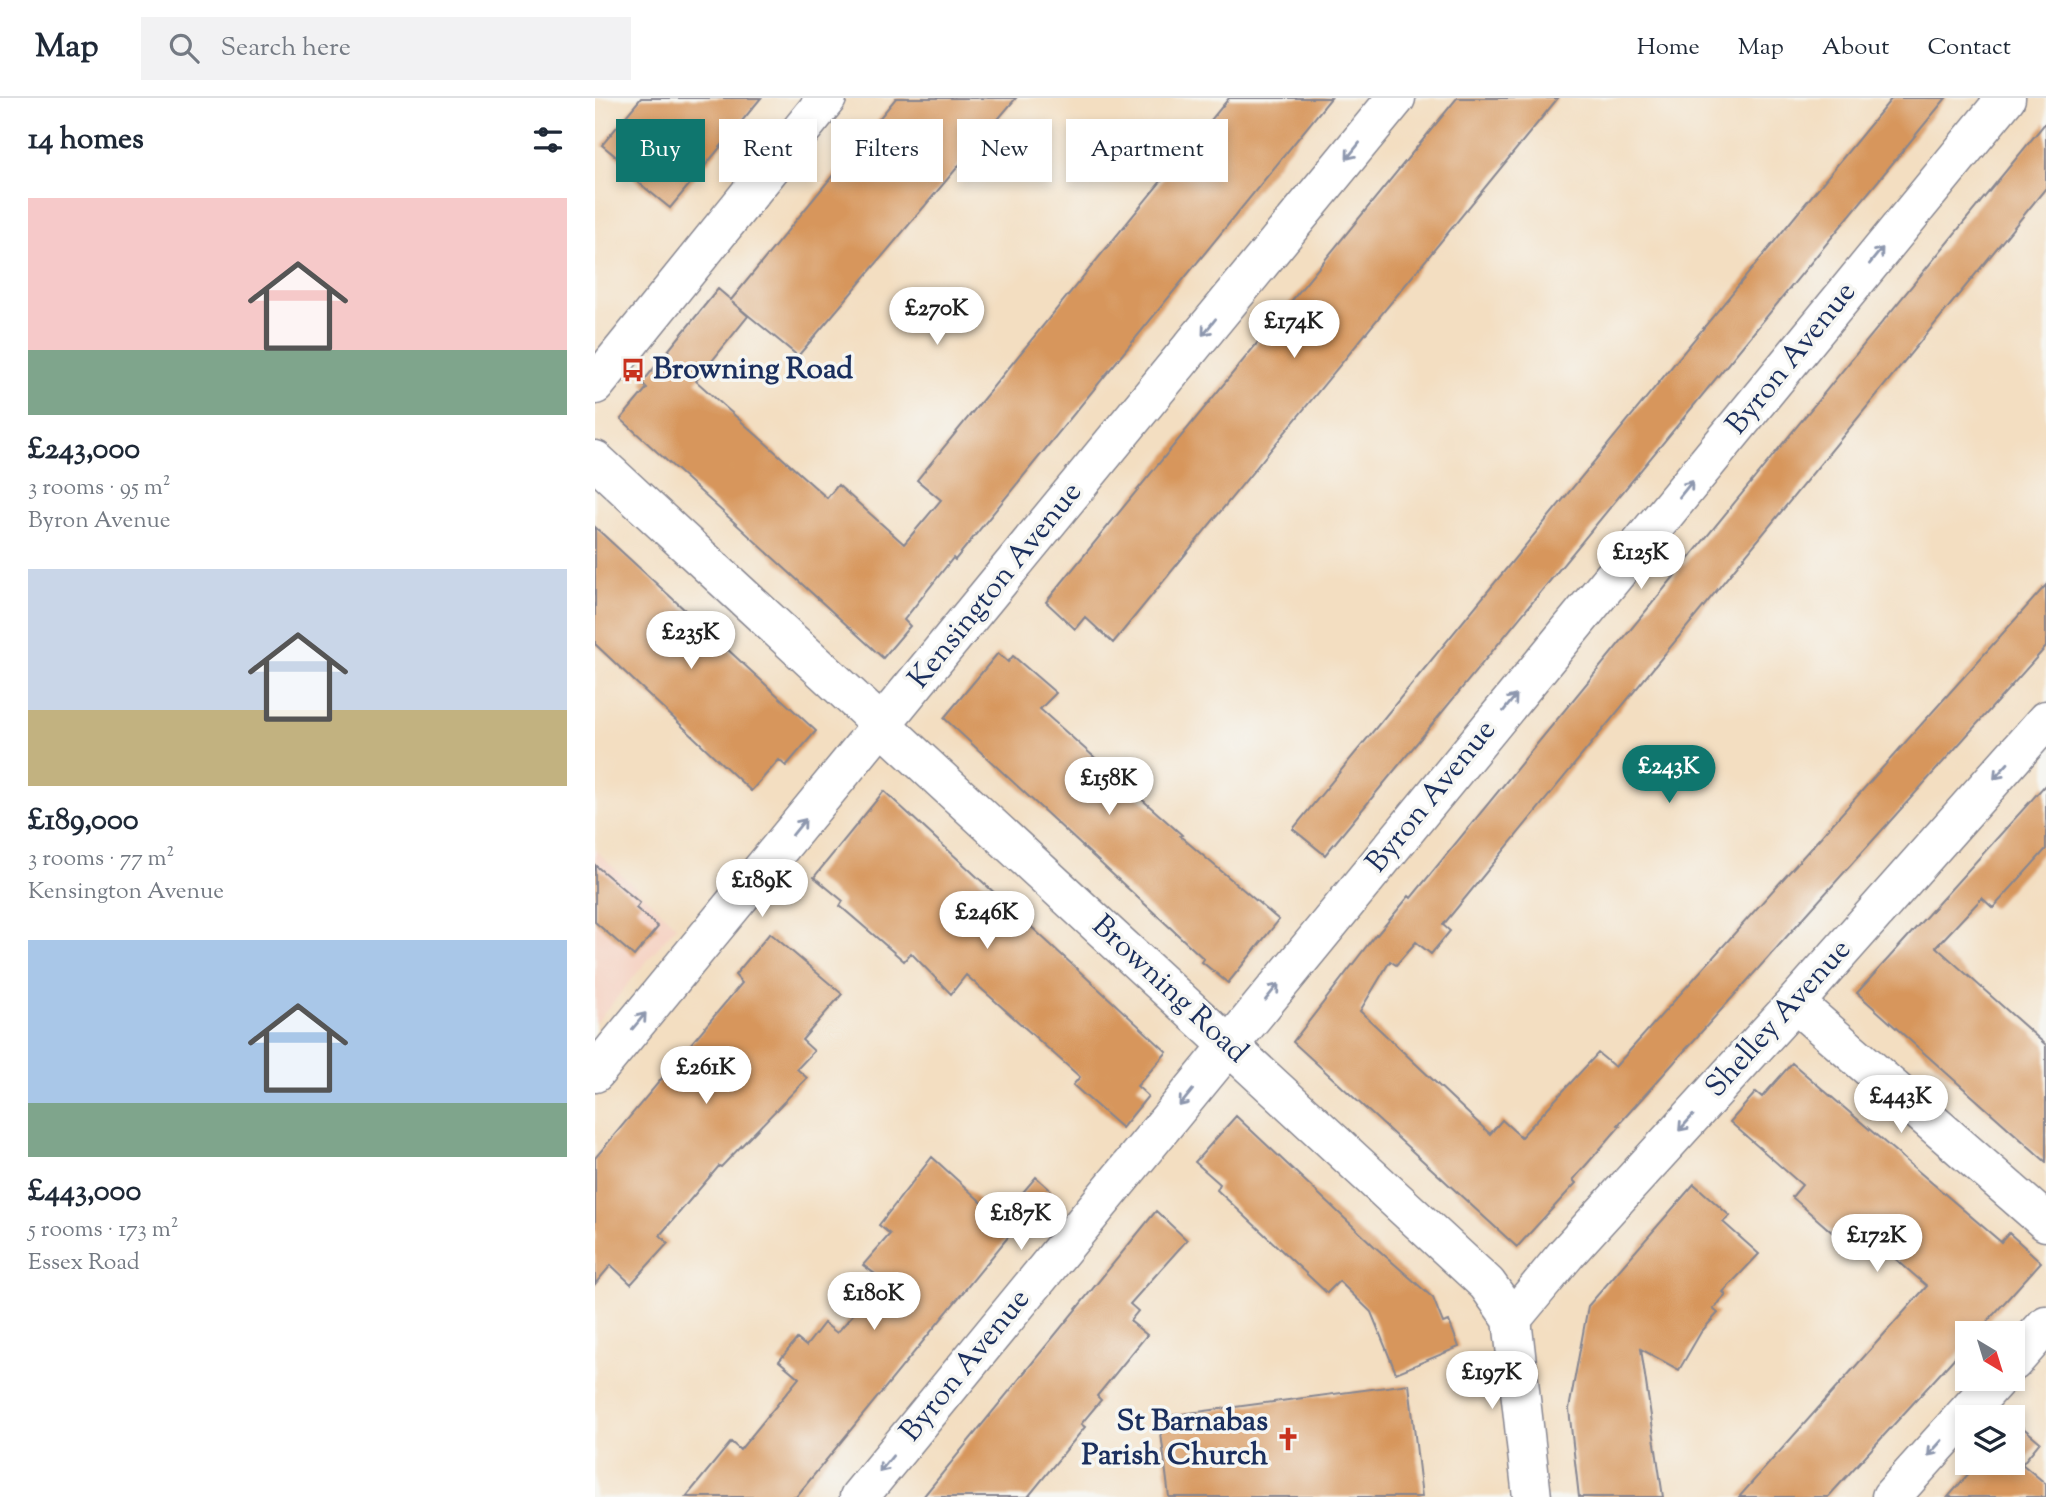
<!DOCTYPE html>
<meta charset="utf-8">
<style>
:root{--surface:#fff;--page:#f2f2f3;--text:#1f2937;--muted:#747a83;--line:#e0e1e3;--accent:#0f766e}
body{margin:0;font-family:"Sorts Mill Goudy",serif;background:var(--page);color:var(--text);height:100vh;display:flex;flex-direction:column;font-size:26px;white-space:nowrap}
*{box-sizing:border-box;margin:0}
p{font-size:23px;color:var(--muted)}
.icon{flex:none;width:38px;height:38px;fill:none;stroke:currentColor;stroke-width:2;stroke-linecap:round;stroke-linejoin:round}
.map{position:relative;flex:1;overflow:hidden}
.details{display:flex;flex-direction:column;background:var(--surface);width:595px}
.details>*{flex:none}
.guide{position:absolute;left:21px;top:21px;width:665px;height:63px;display:flex;gap:14px}
.needle{width:46px;rotate:142deg}
.buttons{position:absolute;left:1360px;top:1223px;display:grid;gap:14px}
.buttons a{display:grid;place-items:center;width:70px;height:70px;border-radius:0px;background:var(--surface);box-shadow:0 4px 10px #0003;font-size:35px}
.price{position:absolute;translate:-50% -60px;padding:0 16px;border-radius:24px;background:#fff;color:#222;font-size:23px;line-height:46px;filter:drop-shadow(0 2px 4px #0008)}
.price::after{content:'';position:absolute;left:50%;top:42px;width:21px;height:16px;margin-left:-10px;background:inherit;clip-path:polygon(0 0,100% 0,50% 100%)}
.price.current{background:var(--accent);color:#fff}
ul{padding:0;list-style:none}
li{display:grid;align-content:center;gap:14px;height:371px;padding:0 28px}
li span{display:grid;place-items:center;height:217px;border-radius:0px;color:#555}
li>.icon{margin-inline-start:auto}
span .icon{width:126px;height:126px;fill:#fffc;stroke-width:1}
li b{font-size:30px}
h2{display:flex;justify-content:space-between;align-items:center;height:84px;padding:0 28px;font-size:30px}
.tag{padding:0 24px;border-radius:0px;background:var(--surface);box-shadow:0 4px 10px #0003;font-size:24px;line-height:63px}
.tag.current{background:var(--accent);color:#fff}
header{display:flex;align-items:center;gap:42px;box-sizing:border-box;height:98px;padding:0 35px;background:var(--surface);border-bottom:2px solid var(--line)}
header strong{font-size:33px}
nav{display:flex;gap:38px;margin-inline-start:auto;font-size:24px}
.search{width:490px;height:63px;background:var(--page);display:flex;align-items:center;gap:18px;box-sizing:border-box;padding:0 24px;border-radius:0px;color:var(--muted);font-size:26px}
main{display:flex;flex:1;min-height:0}
.map>svg:first-child{display:block}
.built{fill:#f5d2c2}
.building{fill:#d7965b}
.lines{fill:none;stroke-linecap:round;stroke-linejoin:round}
.minor-casing{stroke:#878690;stroke-width:41}
.secondary-casing{stroke:#878690;stroke-width:41}
.minor{stroke:#fff;stroke-width:38}
.secondary{stroke:#fff;stroke-width:38}
.oneway{stroke:#8d97ae}
.labels{text-anchor:middle;dominant-baseline:central;stroke-width:7;stroke-linejoin:round;paint-order:stroke}
.street-label{font-size:30px;fill:#1b2f5e;stroke:#f6f6f2}
.poi-label{font-size:30px;font-weight:bold;fill:#1b2f5e;stroke:#f6f6f2;text-anchor:start}
</style>
<header>
<strong>Map</strong>
<div class="search"><svg class="icon" aria-label="search" viewBox="0 0 24 24"><circle cx="10" cy="10" r="6"/><path d="M15 15l6 6"/></svg>Search here</div>
<nav><a>Home</a><a>Map</a><a>About</a><a>Contact</a></nav>
</header>
<main>
<section class="details">
<h2>14 homes<svg class="icon" aria-label="filters" viewBox="0 0 24 24"><path d="M4 7h16M4 17h16"/><circle cx="9" cy="7" r="2"/><circle cx="15" cy="17" r="2"/></svg></h2>
<ul>
<li><span style="background:linear-gradient(#f6c9c9 70%,#7fa58c 0)"><svg class="icon" aria-label="home" viewBox="0 0 24 24"><path d="M3 11l9-7 9 7M6 9v11h12V9"/></svg></span><div><b>£243,000</b><p>3 rooms · 95 m²</p><p>Byron Avenue</p></div></li>
<li><span style="background:linear-gradient(#c9d6e8 65%,#c2b280 0)"><svg class="icon" aria-label="home" viewBox="0 0 24 24"><path d="M3 11l9-7 9 7M6 9v11h12V9"/></svg></span><div><b>£189,000</b><p>3 rooms · 77 m²</p><p>Kensington Avenue</p></div></li>
<li><span style="background:linear-gradient(#a9c7e8 75%,#7fa58c 0)"><svg class="icon" aria-label="home" viewBox="0 0 24 24"><path d="M3 11l9-7 9 7M6 9v11h12V9"/></svg></span><div><b>£443,000</b><p>5 rooms · 173 m²</p><p>Essex Road</p></div></li>
</ul>
</section>
<div class="map">
<svg width="1451" height="1399" viewBox="0 0 1451 1399">
<rect width="100%" height="100%" fill="#f6f6f2"/>
<filter id="ink" filterUnits="userSpaceOnUse"><feTurbulence type="fractalNoise" baseFrequency=".0143" numOctaves="2"/><feDisplacementMap in="SourceGraphic" scale="14" xChannelSelector="R" yChannelSelector="G"/><feConvolveMatrix kernelMatrix="1 2 1 2 8 2 1 2 1" color-interpolation-filters="sRGB"/></filter>
<filter id="wash" filterUnits="userSpaceOnUse"><feTurbulence type="fractalNoise" baseFrequency=".00686" numOctaves="4" result="noise"/><feDisplacementMap in="SourceGraphic" scale="28" xChannelSelector="R" yChannelSelector="G"/><feGaussianBlur stdDeviation="1.57" result="paint"/><feColorMatrix in="noise" values="0 0 0 0 0 0 0 0 0 0 0 0 0 0 0 0 0 1.4 0 .05"/><feComposite in="paint" operator="in"/></filter>
<g filter="url(#wash)">
<rect width="100%" height="100%" fill="#f3dec1"/>
<path class="built" d="M 0,752 L 81,828 L 0,926 Z"/>
<g id="blocks">
<path class="building" d="M 46,0 L 166,0 L 75,110 L 38,80 L 41,75 L 7,47 Z
M 301,0 L 421,0 L 203,258 L 137,204 L 153,218 L 101,283 L 232,400 L 243,387 L 309,446 L 346,402 L 322,382 L 634,0 L 736,0 L 360,462 L 358,460 L 309,522 L 315,528 L 288,560 L 26,321 L 52,290 L 47,285 L 123,191 L 136,202 Z
M 862,0 L 963,0 L 518,545 L 490,519 L 480,531 L 451,504 Z
M 1297,0 L 1351,0 L 730,757 L 698,731 Z
M 1451,24 L 1451,90 L 848,827 L 855,833 L 836,856 L 821,844 L 801,867 L 795,863 L 765,913 L 895,1036 L 907,1022 L 926,1039 L 1003,955 L 1020,969 L 1451,487 L 1451,549 L 1023,1027 L 1025,1028 L 978,1082 L 981,1085 L 922,1149 L 698,944 L 781,836 L 782,837 L 814,798 L 816,800 Z
M 0,429 L 221,633 L 191,668 L 184,662 L 156,693 L 0,546 Z
M 403,555 L 413,564 L 418,558 L 461,595 L 445,611 L 587,737 L 585,738 L 684,822 L 633,885 L 607,864 L 609,861 L 349,620 Z
M 1451,686 L 1451,751 L 1398,810 L 1387,800 L 1341,849 L 1451,947 L 1451,1064 L 1262,895 Z
M 289,693 L 572,954 L 542,988 L 553,998 L 527,1030 L 478,987 L 485,979 L 371,877 L 356,896 L 316,855 L 309,863 L 245,808 L 248,803 L 219,779 Z
M 0,767 L 45,805 L 41,810 L 63,829 L 39,858 L 0,824 Z
M 175,835 L 247,896 L 207,942 L 219,953 L 202,971 L 212,980 L 126,1069 L 124,1068 L 65,1137 L 73,1145 L 36,1186 L 16,1167 L 0,1186 L 0,1060 L 147,885 L 140,877 Z
M 1197,965 L 1406,1144 L 1414,1135 L 1446,1164 L 1381,1236 L 1372,1236 L 1372,1246 L 1233,1399 L 1144,1399 L 1332,1188 L 1253,1120 L 1239,1136 L 1197,1099 L 1207,1087 L 1135,1024 L 1161,994 L 1167,999 Z
M 641,1018 L 779,1148 L 838,1200 L 848,1225 L 854,1223 L 864,1249 L 801,1275 L 776,1214 L 744,1183 L 732,1195 L 622,1092 L 625,1086 L 600,1064 Z
M 337,1059 L 405,1121 L 441,1079 L 463,1099 L 426,1141 L 418,1133 L 201,1399 L 91,1399 L 136,1344 L 145,1352 L 204,1280 L 184,1263 L 202,1241 L 211,1248 L 229,1225 L 242,1235 L 288,1182 L 268,1167 L 295,1136 L 284,1127 Z
M 1099,1086 L 1135,1118 L 1128,1124 L 1164,1156 L 1128,1194 L 1131,1197 L 1118,1211 L 1123,1215 L 1106,1234 L 1084,1272 L 1046,1251 L 1068,1399 L 984,1399 L 974,1311 L 993,1208 Z
M 561,1113 L 592,1142 L 535,1206 L 543,1213 L 535,1223 L 552,1237 L 502,1298 L 506,1302 L 486,1326 L 490,1329 L 433,1399 L 328,1399 Z
M 814,1286 L 827,1399 L 574,1399 L 564,1319 Z
M 1420,1323 L 1445,1344 L 1427,1366 L 1451,1386 L 1451,1399 L 1353,1399 L 1383,1365 L 1418,1365 L 1418,1326 Z"/>
</g>
</g>
<g filter="url(#ink)">
<use href="#blocks" fill-opacity="0" stroke="#878690" stroke-width="2"/>
<g class="lines">
<g class="minor-casing">
<path id="minor" d="M 0,287 L 232,0
M 1200,905 L 1451,1124
M 0,975 L 801,0
M 917,1221 L 972,1155 L 1200,905 L 1451,622
M 1418,1264 L 1451,1227
M 264,1399 L 1411,0
M 1296,1399 L 1402,1281"/>
</g>
<g class="secondary-casing">
<path id="secondary" d="M 0,362 L 892,1186 L 917,1221 L 937,1399"/>
</g>
<use href="#minor" class="minor"/>
<use href="#secondary" class="secondary"/>
</g>
<defs><path id="oneway-shaft" d="M-6 0H5M1.5-3L5.5 0L1.5 3" fill="none" stroke-width="1.6" stroke-linecap="round" stroke-linejoin="round" transform="scale(1.75)"/></defs>
<g class="oneway">
<use href="#oneway-shaft" transform="translate(758 53) rotate(129)"/>
<use href="#oneway-shaft" transform="translate(1281 158) rotate(-51)"/>
<use href="#oneway-shaft" transform="translate(614 229) rotate(129)"/>
<use href="#oneway-shaft" transform="translate(1091 391) rotate(-51)"/>
<use href="#oneway-shaft" transform="translate(915 605) rotate(-51)"/>
<use href="#oneway-shaft" transform="translate(1406 673) rotate(132)"/>
<use href="#oneway-shaft" transform="translate(204 729) rotate(-51)"/>
<use href="#oneway-shaft" transform="translate(677 894) rotate(-51)"/>
<use href="#oneway-shaft" transform="translate(44 923) rotate(-50)"/>
<use href="#oneway-shaft" transform="translate(591 1000) rotate(129)"/>
<use href="#oneway-shaft" transform="translate(1091 1025) rotate(132)"/>
<use href="#oneway-shaft" transform="translate(1340 1350) rotate(132)"/>
<use href="#oneway-shaft" transform="translate(291 1366) rotate(129)"/>
</g>
</g>
<defs>
<g id="bus-bare" transform="scale(1.89)"><path d="M-5-6H5V4H4V6H2V4H-2V6H-4V4H-5ZM-3.5-4V0h7V-4ZM-3.5 1.2v1.5H-2V1.2ZM2 1.2v1.5H3.5V1.2Z" fill="#c8321e" stroke="#f6f6f2" stroke-width="2.5" paint-order="stroke"/></g>
<g id="church-bare" transform="scale(1.89)"><path d="M-1.2-6h2.4v3.5h3.3v2.4h-3.3V6h-2.4V-.1h-3.3v-2.4h3.3Z" fill="#c8321e" stroke="#f6f6f2" stroke-width="2.5" paint-order="stroke"/></g>
</defs>
<g fill-rule="evenodd">
<use href="#bus-bare" x="38" y="272"/>
<use href="#church-bare" x="693" y="1341"/>
</g>
<g class="labels">
<g class="street-label">
<text transform="translate(1197 261) rotate(-51)">Byron Avenue</text>
<text transform="translate(401 488) rotate(-51)">Kensington Avenue</text>
<text transform="translate(837 699) rotate(-51)">Byron Avenue</text>
<text transform="translate(574 892) rotate(43)">Browning Road</text>
<text transform="translate(1184 921) rotate(-48)">Shelley Avenue</text>
<text transform="translate(371 1268) rotate(-51)">Byron Avenue</text>
</g>
<g class="poi-label">
<text x="58" y="272">Browning Road</text>
<text x="673" y="1324" text-anchor="end">St Barnabas<tspan x="673" dy="34">Parish Church</tspan></text>
</g>
</g>
</svg>
<div class="buttons">
<a><svg class="needle" viewBox="-14 -14 28 28"><path d="M0-13l5 13h-10z" fill="#e53935"/><path d="M0 13l5-13h-10z" fill="#747a83"/></svg></a>
<a><svg class="icon" aria-label="layers" viewBox="0 0 24 24"><path d="M12 4l9 5-9 5-9-5zM3 14l9 5 9-5"/></svg></a>
</div>
<b class="price" style="left:342px;top:249px">£270K</b>
<b class="price" style="left:699px;top:262px">£174K</b>
<b class="price" style="left:1046px;top:493px">£125K</b>
<b class="price" style="left:96px;top:573px">£235K</b>
<b class="price current" style="left:1074px;top:707px">£243K</b>
<b class="price" style="left:514px;top:719px">£158K</b>
<b class="price" style="left:167px;top:821px">£189K</b>
<b class="price" style="left:392px;top:853px">£246K</b>
<b class="price" style="left:111px;top:1008px">£261K</b>
<b class="price" style="left:1306px;top:1037px">£443K</b>
<b class="price" style="left:426px;top:1154px">£187K</b>
<b class="price" style="left:1282px;top:1176px">£172K</b>
<b class="price" style="left:279px;top:1234px">£180K</b>
<b class="price" style="left:897px;top:1313px">£197K</b>
<div class="guide">
<a class="tag current">Buy</a>
<a class="tag">Rent</a>
<a class="tag">Filters</a>
<a class="tag">New</a>
<a class="tag">Apartment</a>
</div>
</div>
</main>
